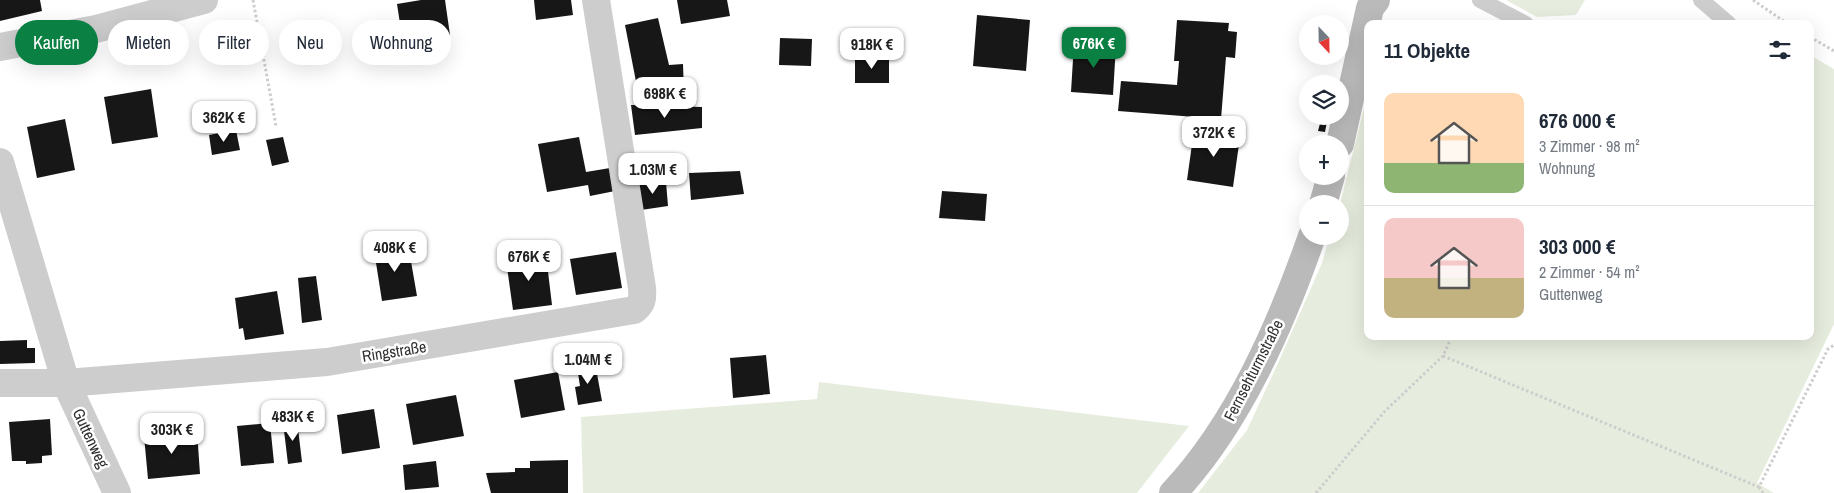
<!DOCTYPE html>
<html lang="de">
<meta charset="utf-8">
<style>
:root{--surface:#fff;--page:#f2f2f3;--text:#1f2937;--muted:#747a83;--line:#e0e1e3;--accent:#0b8043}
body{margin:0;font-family:"Archivo Narrow",sans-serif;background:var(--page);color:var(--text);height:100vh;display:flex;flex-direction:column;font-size:19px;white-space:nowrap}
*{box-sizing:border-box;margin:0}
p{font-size:16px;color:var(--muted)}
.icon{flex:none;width:28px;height:28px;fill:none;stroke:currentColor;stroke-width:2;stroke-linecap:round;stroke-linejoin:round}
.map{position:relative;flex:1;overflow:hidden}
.sheet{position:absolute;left:1364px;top:20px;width:450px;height:320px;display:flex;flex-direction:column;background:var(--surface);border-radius:10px;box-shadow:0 5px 20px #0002}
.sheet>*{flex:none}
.banner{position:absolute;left:15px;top:20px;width:475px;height:45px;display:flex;gap:10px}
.needle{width:32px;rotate:158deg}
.controls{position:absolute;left:1299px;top:15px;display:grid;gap:10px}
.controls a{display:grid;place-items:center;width:50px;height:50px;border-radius:50%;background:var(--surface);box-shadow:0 5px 20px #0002;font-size:25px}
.price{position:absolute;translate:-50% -42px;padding:0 11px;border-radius:10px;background:#fff;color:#222;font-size:16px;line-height:32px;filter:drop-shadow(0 1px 2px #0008)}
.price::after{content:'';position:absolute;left:50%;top:30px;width:15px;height:11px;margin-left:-8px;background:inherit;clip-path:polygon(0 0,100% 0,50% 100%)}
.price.current{background:var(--accent);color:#fff}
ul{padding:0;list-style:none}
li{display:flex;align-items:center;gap:15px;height:125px;padding:0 20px}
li+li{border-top:1px solid var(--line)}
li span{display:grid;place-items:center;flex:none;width:140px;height:100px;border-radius:10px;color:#555}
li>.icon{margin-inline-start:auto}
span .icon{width:60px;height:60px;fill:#fffc;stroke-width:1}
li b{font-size:21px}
h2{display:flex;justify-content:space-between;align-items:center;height:60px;padding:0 20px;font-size:21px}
.chip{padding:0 18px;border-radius:22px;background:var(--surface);box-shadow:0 5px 20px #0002;font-size:18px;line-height:45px}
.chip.current{background:var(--accent);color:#fff}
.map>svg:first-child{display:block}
.green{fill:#e7edde}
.building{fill:#171717}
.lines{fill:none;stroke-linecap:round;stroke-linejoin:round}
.path{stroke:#cdcdcd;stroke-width:3;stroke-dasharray:2.5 2.5;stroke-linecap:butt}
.lane{stroke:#cdcdcd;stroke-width:16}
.street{stroke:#cdcdcd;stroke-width:28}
.secondary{stroke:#bababa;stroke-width:28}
.labels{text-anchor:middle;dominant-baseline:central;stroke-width:5;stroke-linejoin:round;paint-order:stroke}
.street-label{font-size:16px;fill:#303030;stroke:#fff}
</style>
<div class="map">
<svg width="1834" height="493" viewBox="0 0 1834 493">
<rect width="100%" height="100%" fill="#fff"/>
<path class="green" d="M 1506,0 L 1585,0 L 1576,15 L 1537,17 Z
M 1810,55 L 1834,69 L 1834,324 L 1757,483 L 1774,493 L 1198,493 L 1247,430 L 1279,361 L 1322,263 L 1330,236 L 1340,236 L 1340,204 L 1367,96 L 1368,336 L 1810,336 Z
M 819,382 L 1189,426 L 1137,493 L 583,493 L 581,417 L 817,399 Z"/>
<path class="building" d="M 0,0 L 40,0 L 42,11 L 0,21 Z
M 421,0 L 445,0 L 450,35 L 403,43 L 397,4 Z
M 534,0 L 571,0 L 573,15 L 536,20 Z
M 677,0 L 727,0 L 730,16 L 681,24 Z
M 977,15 L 1030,20 L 1026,71 L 973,66 Z
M 658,18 L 669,65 L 683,64 L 684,94 L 639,97 L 625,25 Z
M 1177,20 L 1229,23 L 1228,31 L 1237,32 L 1235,58 L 1226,57 L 1221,119 L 1118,111 L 1121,81 L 1177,85 L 1179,61 L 1174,61 Z
M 780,38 L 812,39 L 811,66 L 779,65 Z
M 1074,43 L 1116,45 L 1113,95 L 1071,92 Z
M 855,57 L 889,58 L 889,83 L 855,83 Z
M 151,89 L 158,137 L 112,144 L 104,97 Z
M 631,105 L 702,107 L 702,128 L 635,135 Z
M 1322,116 L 1328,116 L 1325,132 L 1318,131 Z
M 65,119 L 75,170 L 37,178 L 27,127 Z
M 236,130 L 240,150 L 212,155 L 209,135 Z
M 1194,130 L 1240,137 L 1233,187 L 1187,180 Z
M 283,137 L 289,162 L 272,166 L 266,140 Z
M 579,137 L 586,172 L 616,167 L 620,190 L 590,196 L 588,185 L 547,192 L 538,144 Z
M 740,171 L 744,194 L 691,200 L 689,173 Z
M 666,182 L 668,206 L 641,210 L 638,184 Z
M 942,191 L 987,194 L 985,221 L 939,218 Z
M 408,244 L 417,296 L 382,301 L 374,250 Z
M 616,252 L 622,288 L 576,295 L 570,259 Z
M 546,255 L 552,305 L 513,310 L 506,260 Z
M 316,276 L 322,320 L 302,323 L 298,278 Z
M 277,291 L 284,334 L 245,340 L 243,328 L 239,329 L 235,298 Z
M 27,340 L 27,348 L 35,348 L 35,363 L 0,364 L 0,341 Z
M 766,355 L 770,394 L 733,398 L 730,358 Z
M 595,363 L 602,401 L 578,405 L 575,387 L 580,386 L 577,367 Z
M 558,372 L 565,410 L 521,418 L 514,380 Z
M 456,395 L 464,436 L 413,445 L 406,404 Z
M 374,409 L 380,448 L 342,454 L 337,415 Z
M 50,419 L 52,455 L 42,456 L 42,463 L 26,464 L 26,461 L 12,461 L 9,422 Z
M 297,420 L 302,462 L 288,464 L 283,422 Z
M 270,423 L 274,463 L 241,466 L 237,426 Z
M 197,431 L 200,474 L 148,479 L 144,436 Z
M 568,460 L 568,493 L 491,493 L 486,473 L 515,472 L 515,468 L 530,468 L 530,461 Z
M 436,461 L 439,487 L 405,490 L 403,465 Z"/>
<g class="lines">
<path class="path" d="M 253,0 L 276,126
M 1753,0 L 1788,24
M 1810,37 L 1834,51
M 1443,356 L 1759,487 L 1828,349 L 1834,345
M 1759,487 L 1763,493
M 1316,493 L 1385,411 L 1443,356 L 1452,336"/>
<path class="lane" d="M 1480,0 L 1526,24
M 1701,0 L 1729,24"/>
<path class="street" d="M 0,47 L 96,29 L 204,0
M 0,162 L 66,383 L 117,493
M 0,383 L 66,383 L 327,362 L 634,310 C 642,304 643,299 642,288 L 596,0"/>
<path class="secondary" d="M 1340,144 L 1370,8 L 1376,0
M 1323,204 L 1331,176
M 1173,493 C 1238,424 1281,325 1312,236"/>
</g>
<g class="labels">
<g class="street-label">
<text transform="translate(394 351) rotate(-9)">Ringstraße</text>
<text transform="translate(1253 370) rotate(-63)">Fernsehturmstraße</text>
<text transform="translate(91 438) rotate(65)">Guttenweg</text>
</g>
</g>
</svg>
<div class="controls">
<a><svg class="needle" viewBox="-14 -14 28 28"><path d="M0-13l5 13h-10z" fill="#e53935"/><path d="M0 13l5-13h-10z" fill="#747a83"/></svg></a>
<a><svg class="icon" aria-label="layers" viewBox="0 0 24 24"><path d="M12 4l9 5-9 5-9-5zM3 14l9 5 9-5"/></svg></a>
<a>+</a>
<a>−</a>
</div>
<b class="price current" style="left:1094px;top:69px">676K €</b>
<b class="price" style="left:872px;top:70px">918K €</b>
<b class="price" style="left:665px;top:119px">698K €</b>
<b class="price" style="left:224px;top:143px">362K €</b>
<b class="price" style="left:1214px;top:158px">372K €</b>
<b class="price" style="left:653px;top:195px">1.03M €</b>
<b class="price" style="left:395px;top:273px">408K €</b>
<b class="price" style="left:529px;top:282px">676K €</b>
<b class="price" style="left:588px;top:385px">1.04M €</b>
<b class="price" style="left:293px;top:442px">483K €</b>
<b class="price" style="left:172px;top:455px">303K €</b>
<div class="banner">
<a class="chip current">Kaufen</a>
<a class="chip">Mieten</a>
<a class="chip">Filter</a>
<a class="chip">Neu</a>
<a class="chip">Wohnung</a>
</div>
<section class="sheet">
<h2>11 Objekte<svg class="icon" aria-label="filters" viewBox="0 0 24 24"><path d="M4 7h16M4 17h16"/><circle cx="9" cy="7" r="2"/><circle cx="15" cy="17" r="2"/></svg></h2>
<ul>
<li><span style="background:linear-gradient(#ffd9b3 70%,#8fb573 0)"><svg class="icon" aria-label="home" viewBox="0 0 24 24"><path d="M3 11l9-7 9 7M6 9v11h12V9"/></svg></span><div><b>676 000 €</b><p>3 Zimmer · 98 m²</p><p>Wohnung</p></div></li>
<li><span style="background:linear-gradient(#f6c9c9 60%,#c2b280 0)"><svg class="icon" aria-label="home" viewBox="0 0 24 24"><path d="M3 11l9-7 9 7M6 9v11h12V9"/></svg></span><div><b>303 000 €</b><p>2 Zimmer · 54 m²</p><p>Guttenweg</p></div></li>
</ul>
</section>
</div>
